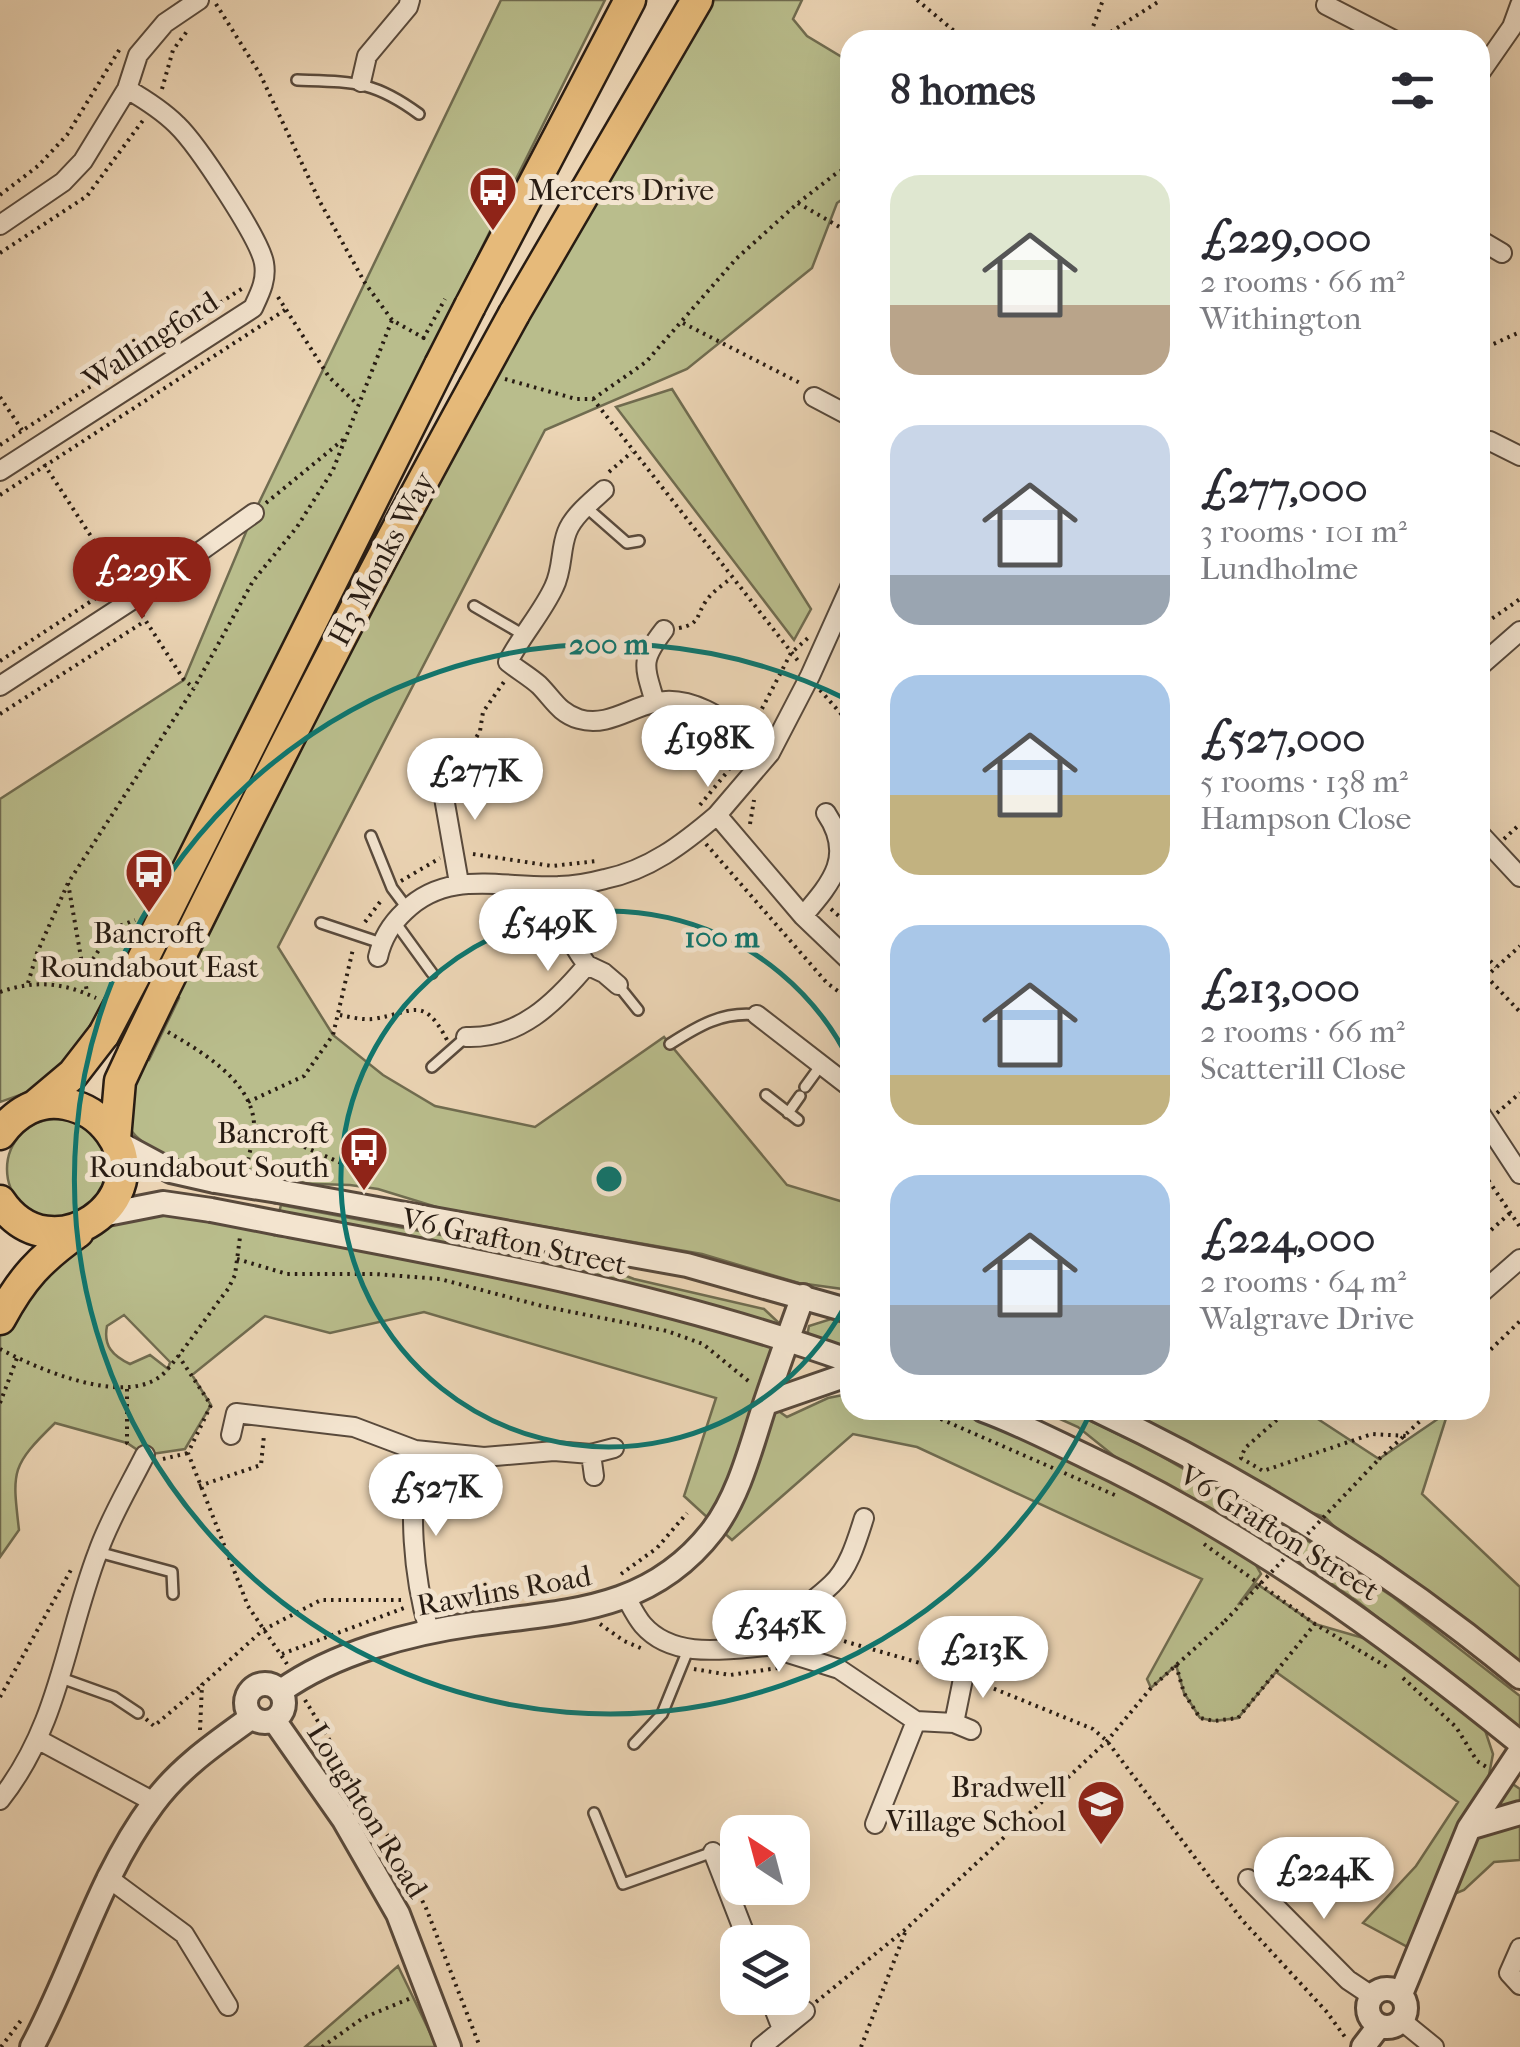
<!DOCTYPE html>
<meta charset="utf-8">
<style>
:root{--surface:#fff;--page:#f2f2f3;--text:#2b2b33;--muted:#7c7c81;--accent:#8f2418}
body{margin:0;font-family:"IM FELL French Canon",serif;background:var(--page);color:var(--text);height:100vh;display:flex;flex-direction:column;font-size:38px;white-space:nowrap}
*{box-sizing:border-box;margin:0}
p{font-size:32px;color:var(--muted)}
.icon{flex:none;width:55px;height:55px;fill:none;stroke:currentColor;stroke-width:2;stroke-linecap:round;stroke-linejoin:round}
.map{position:relative;flex:1;overflow:hidden}
.sheet{position:absolute;left:840px;top:30px;width:650px;height:1390px;display:flex;flex-direction:column;background:var(--surface);border-radius:30px;box-shadow:0 10px 40px #0002}
.sheet>*{flex:none}
.needle{width:65px;rotate:324deg}
.controls{position:absolute;left:720px;top:1815px;display:grid;gap:20px}
.controls a{display:grid;place-items:center;width:90px;height:90px;border-radius:20px;background:var(--surface);box-shadow:0 10px 40px #0002;font-size:50px}
.price{position:absolute;translate:-50% -85px;padding:0 22px;border-radius:35px;background:#fff;color:#222;font-size:32px;line-height:65px;filter:drop-shadow(0 2px 5px #0008)}
.price::after{content:'';position:absolute;left:50%;top:60px;width:30px;height:22px;margin-left:-15px;background:inherit;clip-path:polygon(0 0,100% 0,50% 100%)}
.price.current{background:var(--accent);color:#fff}
ul{padding:0;list-style:none}
li{display:flex;align-items:center;gap:30px;height:250px;padding:0 50px}
li span{display:grid;place-items:center;flex:none;width:280px;height:200px;border-radius:30px;color:#555}
li>.icon{margin-inline-start:auto}
span .icon{width:120px;height:120px;fill:#fffc;stroke-width:1}
li b{font-size:42px}
h2{display:flex;justify-content:space-between;align-items:center;height:120px;padding:0 50px;font-size:42px}
.map>svg:first-child{display:block}
.green{fill:#b9bd8c;stroke:#706c50;stroke-width:2.5;fill-rule:evenodd}
.lines{fill:none;stroke-linecap:round;stroke-linejoin:round}
.service-casing{stroke:#594a3c;stroke-width:14}
.minor-casing{stroke:#594a3c;stroke-width:22}
.tertiary-casing{stroke:#594a3c;stroke-width:28}
.primary-casing{stroke:#281c13;stroke-width:35}
.path{stroke:#281c13;stroke-width:4;stroke-dasharray:2.5 5;stroke-linecap:butt}
.service{stroke:#f3e4cf;stroke-width:9}
.minor{stroke:#f3e4cf;stroke-width:18}
.tertiary{stroke:#f3e4cf;stroke-width:22}
.primary{stroke:#e6ba7a;stroke-width:30}
.tertiary-bridge-casing{stroke:#594a3c;stroke-width:28;stroke-linecap:butt}
.primary-bridge-casing{stroke:#281c13;stroke-width:35;stroke-linecap:butt}
.path-bridge{stroke:#281c13;stroke-width:4;stroke-dasharray:2.5 5;stroke-linecap:butt}
.tertiary-bridge{stroke:#f3e4cf;stroke-width:22}
.primary-bridge{stroke:#e6ba7a;stroke-width:30}
.ring{fill:none;stroke:#0f766e;stroke-width:5}
.labels{text-anchor:middle;dominant-baseline:central;stroke-width:10;stroke-linejoin:round;paint-order:stroke}
.poi-label{font-size:30px;fill:#281c13;stroke:#f3e4cf;text-anchor:end}
.street-label{font-size:30px;fill:#281c13;stroke:#f3e4cf}
.centre{fill:#0f766e;stroke:#f3e4cf;stroke-width:5}
.ring-label{font-size:30px;text-anchor:middle;font-weight:bold;fill:#0f766e;stroke:#f3e4cf;stroke-width:10;stroke-linejoin:round;paint-order:stroke}
</style>
<div class="map">
<svg width="1520" height="2047" viewBox="0 0 1520 2047">
<rect width="100%" height="100%" fill="#ecd5b5"/>
<filter id="stains"><feTurbulence type="fractalNoise" baseFrequency=".002" numOctaves="4"/><feColorMatrix values="0 0 0 0 .2 0 0 0 0 .09 0 0 0 0 .02 0 0 0 .5 -.17"/></filter>
<radialGradient id="worn" r=".72"><stop offset=".6" stop-color="#630" stop-opacity="0"/><stop offset="1" stop-color="#630" stop-opacity=".3"/></radialGradient>
<path class="green" d="M 501,0 L 605,0 L 435,342 L 159,927 L 120,972 L 89,1031 L 93,1036 L 37,1089 L 0,1102 L 0,799 L 184,680 L 254,513 Z
M 697,0 L 802,0 L 793,19 L 807,36 L 850,62 L 850,194 L 837,203 L 812,268 L 687,369 L 545,430 L 278,947 L 333,1035 L 383,1075 L 435,1106 L 535,1127 L 664,1037 L 787,1185 L 850,1204 L 850,1290 L 799,1283 L 702,1254 L 443,1209 L 378,1189 L 350,1185 L 282,1183 L 284,1175 L 223,1165 L 216,1170 C 181,1162 151,1157 128,1127 L 132,1085 L 144,1058 L 149,1060 L 179,998 L 174,995 L 216,885 Z
M 672,389 L 811,609 L 794,640 L 616,407 Z
M7 1169a50 50 0 1 1 100 0a50 50 0 1 1-100 0Z
M 163,1203 L 788,1339 L 766,1402 L 787,1417 L 828,1398 L 848,1394 L 850,1410 L 932,1410 L 1006,1418 L 1242,1541 L 1261,1574 L 1238,1605 L 1257,1584 L 1315,1624 L 1405,1650 L 1484,1727 L 1493,1754 L 1488,1780 L 1501,1776 L 1520,1789 L 1520,1860 L 1494,1862 L 1464,1890 L 1454,1894 L 1417,1952 L 1363,1923 L 1416,1866 L 1458,1802 L 1276,1672 L 1238,1718 L 1214,1721 L 1200,1718 L 1184,1693 L 1176,1665 L 1151,1688 L 1147,1679 L 1202,1579 L 917,1447 L 853,1434 L 732,1540 L 684,1496 L 716,1398 L 424,1312 L 330,1333 L 265,1316 L 192,1375 L 211,1405 L 185,1449 L 145,1455 L 127,1443 L 55,1423 C 11,1466 12,1470 19,1530 L 0,1557 L 0,1306 L 102,1215 ZM 124,1315 L 170,1362 L 168,1369 L 150,1355 L 130,1364 C 113,1356 103,1346 107,1326 Z
M 281,1205 L 595,1264 L 634,1279 L 764,1309 L 779,1323 L 775,1327 L 278,1217 Z
M 831,1319 L 850,1325 L 850,1351 L 807,1336 L 809,1326 Z
M 1040,1410 L 1068,1410 L 1149,1449 L 1318,1547 L 1393,1597 L 1520,1696 L 1520,1730 L 1357,1601 L 1302,1564 L 1129,1468 L 1078,1427 Z
M 1106,1410 L 1304,1410 L 1379,1459 L 1448,1412 L 1422,1494 L 1520,1587 L 1520,1677 L 1366,1559 L 1325,1517 L 1271,1499 Z
M 398,1966 L 437,2047 L 305,2047 Z"/>
<g class="lines">
<g class="service-casing">
<path id="service" d="M 297,80 C 352,82 373,80 419,114
M 586,507 L 627,543 L 639,541
M 474,606 L 522,634
M 371,836 L 392,888 L 407,908
M 395,922 L 432,973
M 321,923 L 381,943
M 618,985 L 638,1010
M 670,1044 C 698,1026 723,1011 757,1015
M 432,1067 L 466,1037
M 805,1087 L 821,1065
M 766,1095 L 798,1120
M 788,1113 L 800,1096
M 98,1552 L 172,1572 L 173,1594
M 61,1678 L 114,1697 L 138,1713
M 634,1744 L 662,1714 L 688,1650
M 594,1813 L 623,1884 L 713,1852"/>
</g>
<g class="minor-casing">
<path id="minor" d="M 1326,5 L 1394,40
M 1480,73 L 1512,27 L 1520,5
M 361,82 L 367,56 L 408,7 L 410,0
M 0,225 L 63,182 L 83,161 L 127,89 L 138,55 L 165,23 L 199,0
M 1480,240 L 1502,253
M 814,397 L 850,416
M 1490,441 L 1520,456
M 0,471 L 253,308 C 260,293 267,280 264,263 C 260,239 197,144 177,125 C 162,110 146,100 127,89
M 604,490 C 591,502 573,516 567,532 C 560,550 563,569 554,587 C 542,613 521,636 508,662 C 518,670 530,677 539,685 C 553,699 559,713 579,719 C 606,727 628,709 653,703 C 696,691 738,731 770,753
M 850,587 L 810,676 L 770,753 L 717,815 L 803,916 L 850,961
M 1480,666 L 1520,631
M 0,686 L 132,600 L 254,513
M 655,702 C 644,665 640,661 664,630
M 457,760 L 443,792 L 459,883
M 1480,834 L 1520,877
M 803,916 C 832,882 855,856 826,813
M 378,957 C 382,939 391,924 405,911 C 448,868 505,889 559,886 C 573,886 590,883 605,879 C 649,870 683,844 717,815
M 587,965 L 604,973 L 618,985
M 757,1015 L 850,1087
M 466,1037 C 519,1039 555,1003 587,965 C 565,935 562,923 559,886
M 1480,1113 L 1520,1174
M 1480,1294 L 1520,1259
M 231,1435 L 236,1413 L 354,1427 L 415,1450 L 484,1457 L 554,1451 L 591,1454 L 614,1448
M 415,1450 C 411,1515 411,1568 429,1631
M 591,1454 L 594,1476
M 626,1597 C 631,1606 636,1617 643,1625 C 676,1663 737,1647 780,1645 L 791,1654 L 839,1669 L 916,1721 L 954,1723 L 971,1730
M 780,1645 C 793,1608 805,1610 832,1584 C 849,1568 857,1540 864,1518
M 954,1723 L 965,1669
M 39,1740 L 154,1802
M 0,1800 C 60,1724 65,1638 98,1552 C 110,1518 129,1487 145,1455
M 875,1824 L 916,1721
M 713,1852 L 748,1942
M 107,1877 L 184,1934 L 228,2006
M 1248,1879 L 1348,1980 L 1372,1996
M 1520,1948 L 1509,1973 L 1520,1985
M 770,1998 L 782,2029
M 1402,2021 L 1434,2047
M 761,2047 L 805,2011"/>
</g>
<g class="tertiary-casing">
<path id="tertiary" d="M 117,1142 L 171,1171 L 215,1181
M 278,1191 L 687,1265 L 850,1311
M 102,1215 L 163,1203 L 211,1210
M 278,1223 C 470,1259 666,1295 850,1361
M 766,1403 L 841,1377 L 850,1377
M 983,1410 C 1019,1423 1053,1441 1087,1457 C 1245,1532 1385,1633 1520,1743
M 1097,1410 C 1250,1482 1390,1570 1520,1677
M246 1703a19 19 0 1 1 38 0a19 19 0 1 1-38 0Z
M 281,1691 C 334,1653 410,1633 474,1624 C 566,1611 650,1612 713,1530 C 740,1494 751,1446 765,1404 C 777,1368 790,1332 803,1296
M 274,1720 L 344,1820 L 398,1914 L 449,2047
M 1469,1828 L 1520,1813
M1368 2008a19 19 0 1 1 38 0a19 19 0 1 1-38 0Z
M 1401,1994 L 1469,1828 L 1520,1751
M 32,2047 C 75,1967 98,1878 153,1804 C 179,1768 216,1743 252,1717
M 1363,2047 L 1379,2026"/>
</g>
<g class="primary-casing">
<path id="primary" d="M 470,306 L 630,0
M 514,314 L 697,0
M 134,977 L 440,365
M 164,989 C 264,786 365,585 474,387
M 35,1106 L 73,1074 L 104,1034
M 0,1134 C 15,1113 39,1098 66,1104 C 85,1108 98,1116 110,1132 C 159,1199 51,1277 0,1201
M 115,1139 L 120,1081 L 134,1051
M 0,1319 C 22,1278 40,1259 78,1232"/>
</g>
<path class="path" d="M 917,0 L 965,40
M 216,4 L 260,74 L 320,202 L 365,283 L 392,320 L 429,341
M 1088,40 L 1103,0
M 1098,40 L 1161,0
M 162,89 L 173,50 L 188,30
M 0,195 L 38,166 L 67,135 L 121,47
M 798,203 L 850,233
M 0,253 L 87,196 L 144,119
M 278,297 L 329,377 L 358,405
M 683,323 L 802,384
M 423,339 L 445,299
M 1480,350 L 1520,332
M 505,379 L 576,399 L 593,399 L 799,662
M 0,397 L 22,430
M 593,399 L 646,362 L 736,259 L 798,203 L 838,172 L 850,167
M 0,445 L 243,288
M 44,464 L 120,581
M 609,472 L 632,452
M 0,495 L 285,310
M 266,503 L 344,439
M 142,615 L 184,680 L 194,688
M 1480,627 L 1520,599
M 679,628 C 701,624 696,615 706,601 C 712,592 723,585 731,578
M 0,661 L 163,554
M 820,690 L 850,724
M 0,714 L 145,621
M 755,722 L 791,653 L 808,638
M 469,750 L 480,731 L 483,712 L 506,679
M 700,805 L 728,771 L 738,752
M 846,810 L 850,769
M 750,824 L 754,800
M 1504,839 L 1520,824
M 706,844 L 827,983 L 850,1000
M 473,854 L 552,866 L 597,861
M 401,881 L 440,858
M 68,883 L 87,992
M 831,909 L 850,926
M 365,922 L 383,898
M 1480,950 L 1496,967
M 85,972 L 112,929 L 135,920
M 1486,976 L 1520,1012
M 1480,982 L 1520,946
M 28,983 L 37,953 L 68,883 L 194,688 L 253,581 L 297,527 L 333,470 L 392,320
M 0,992 C 35,980 62,982 96,998
M 340,1015 C 350,1017 362,1020 373,1019 C 413,1013 423,994 447,1040
M 168,1032 C 202,1052 256,1083 254,1129 C 254,1141 248,1154 247,1168
M 248,1102 L 304,1076 L 333,1035 L 353,949
M 1497,1113 L 1520,1093
M 256,1126 L 362,1172
M 1480,1168 L 1520,1227
M 1480,1240 L 1510,1213
M 237,1259 L 287,1274 L 375,1274 L 440,1279 L 542,1306 L 667,1331 L 703,1344 L 752,1384
M 0,1349 C 38,1369 132,1411 167,1370 C 188,1345 207,1316 228,1289 L 235,1275 L 240,1237
M 178,1355 L 211,1405 L 188,1453 L 248,1606 L 287,1664
M 1480,1360 L 1520,1321
M 127,1389 L 127,1443 L 132,1446
M 0,1403 L 17,1358
M 920,1410 L 1117,1496
M 1288,1410 L 1245,1448 L 1241,1458 L 1263,1471 L 1372,1434 L 1407,1436
M 163,1459 L 188,1453
M 1379,1459 L 1432,1410
M 199,1486 L 261,1465 L 264,1435
M 1204,1544 L 1315,1624 L 1387,1667
M 621,1574 L 657,1548 L 687,1513
M 437,1600 L 502,1599
M 600,1624 L 624,1641 L 643,1649
M 810,1641 L 819,1634 L 948,1671
M 282,1654 L 404,1608
M 1176,1665 L 1184,1693 L 1200,1718 L 1214,1721 L 1238,1718 L 1315,1624
M 694,1669 L 730,1675 L 778,1668
M 1403,1678 L 1456,1727 L 1477,1761 L 1488,1768
M 980,1683 L 1093,1729 L 1107,1741 L 1242,1920 L 1326,2011 L 1345,2037
M 0,1697 L 72,1568
M 305,1700 L 396,1849 L 426,1908 L 480,2047
M 146,1719 L 154,1726 L 200,1687
M 200,1730 L 202,1685 L 263,1630 L 321,1600 L 404,1600
M 816,2002 L 906,1929 L 1107,1741 L 1151,1688 L 1225,1621
M 1,2047 L 22,2019
M 322,2047 L 363,2018 L 411,1998
M 861,2047 L 906,1930"/>
<use href="#service" class="service"/>
<use href="#minor" class="minor"/>
<use href="#tertiary" class="tertiary"/>
<use href="#primary" class="primary"/>
<g class="tertiary-bridge-casing">
<path id="tertiary-bridge" d="M 215,1181 L 278,1191
M 211,1210 L 278,1223"/>
</g>
<g class="primary-bridge-casing">
<path id="primary-bridge" d="M 440,365 L 470,306
M 474,387 L 514,314
M 104,1034 L 134,977
M 134,1051 L 164,989"/>
</g>
<path class="path-bridge" d="M 1225,1621 L 1379,1459"/>
<use href="#tertiary-bridge" class="tertiary-bridge"/>
<use href="#primary-bridge" class="primary-bridge"/>
</g>
<g class="ring">
<path d="M850 1296A268 268 0 1 1 850 1062"/>
<path d="M1090 1414A535 535 0 1 1 848 700"/>
</g>
<defs>
<g id="bus-pin" transform="scale(2.5)"><path d="M0 17L-7.5 6A9.5 9.5 0 1 1 7.5 6Z" fill="#8f2418" stroke="#f3e4cf"/><path d="M-5-6H5V4H4V6H2V4H-2V6H-4V4H-5ZM-3.5-4V0h7V-4ZM-3.5 1.2v1.5H-2V1.2ZM2 1.2v1.5H3.5V1.2Z" fill="#fff"/></g>
<g id="school-pin" transform="scale(2.5)"><path d="M0 17L-7.5 6A9.5 9.5 0 1 1 7.5 6Z" fill="#8f2418" stroke="#f3e4cf"/><path d="M0-5L7-2L0 1L-7-2ZM-4 1L0 2.5L4 1V4Q0 6-4 4Z" fill="#fff"/></g>
</defs>
<g fill-rule="evenodd">
<use href="#bus-pin" x="493" y="190"/>
<use href="#bus-pin" x="149" y="872"/>
<use href="#bus-pin" x="364" y="1150"/>
<use href="#school-pin" x="1101" y="1804"/>
</g>
<g class="labels">
<g class="poi-label">
<text x="528" y="190" text-anchor="start">Mercers Drive</text>
<text x="149" y="933" text-anchor="middle">Bancroft<tspan x="149" dy="34">Roundabout East</tspan></text>
<text x="329" y="1133">Bancroft<tspan x="329" dy="34">Roundabout South</tspan></text>
<text x="1066" y="1787">Bradwell<tspan x="1066" dy="34">Village School</tspan></text>
</g>
<g class="street-label">
<text transform="translate(151 341) rotate(-33)">Wallingford</text>
<text transform="translate(382 559) rotate(-62)">H3 Monks Way</text>
<text transform="translate(514 1242) rotate(12)">V6 Grafton Street</text>
<text transform="translate(1279 1533) rotate(32)">V6 Grafton Street</text>
<text transform="translate(504 1591) rotate(-10)">Rawlins Road</text>
<text transform="translate(367 1811) rotate(58)">Loughton Road</text>
</g>
</g>
<circle cx="609" cy="1179" r="15" class="centre"/>
<g class="ring-label">
<text x="609" y="654">200 m</text>
<text x="722" y="947">100 m</text>
</g>
<rect width="100%" height="100%" filter="url(#stains)"/>
<rect width="100%" height="100%" fill="url(#worn)"/>
</svg>
<div class="controls">
<a><svg class="needle" viewBox="-14 -14 28 28"><path d="M0-13l5 13h-10z" fill="#e53935"/><path d="M0 13l5-13h-10z" fill="#7c7c81"/></svg></a>
<a><svg class="icon" aria-label="layers" viewBox="0 0 24 24"><path d="M12 4l9 5-9 5-9-5zM3 14l9 5 9-5"/></svg></a>
</div>
<b class="price current" style="left:142px;top:622px">£229K</b>
<b class="price" style="left:708px;top:790px">£198K</b>
<b class="price" style="left:475px;top:823px">£277K</b>
<b class="price" style="left:548px;top:974px">£549K</b>
<b class="price" style="left:436px;top:1539px">£527K</b>
<b class="price" style="left:779px;top:1675px">£345K</b>
<b class="price" style="left:983px;top:1701px">£213K</b>
<b class="price" style="left:1324px;top:1922px">£224K</b>
<section class="sheet">
<h2>8 homes<svg class="icon" aria-label="filters" viewBox="0 0 24 24"><path d="M4 7h16M4 17h16"/><circle cx="9" cy="7" r="2"/><circle cx="15" cy="17" r="2"/></svg></h2>
<ul>
<li><span style="background:linear-gradient(#dfe7d0 65%,#b9a48a 0)"><svg class="icon" aria-label="home" viewBox="0 0 24 24"><path d="M3 11l9-7 9 7M6 9v11h12V9"/></svg></span><div><b>£229,000</b><p>2 rooms · 66 m²</p><p>Withington</p></div></li>
<li><span style="background:linear-gradient(#c9d6e8 75%,#9aa5b1 0)"><svg class="icon" aria-label="home" viewBox="0 0 24 24"><path d="M3 11l9-7 9 7M6 9v11h12V9"/></svg></span><div><b>£277,000</b><p>3 rooms · 101 m²</p><p>Lundholme</p></div></li>
<li><span style="background:linear-gradient(#a9c7e8 60%,#c2b280 0)"><svg class="icon" aria-label="home" viewBox="0 0 24 24"><path d="M3 11l9-7 9 7M6 9v11h12V9"/></svg></span><div><b>£527,000</b><p>5 rooms · 138 m²</p><p>Hampson Close</p></div></li>
<li><span style="background:linear-gradient(#a9c7e8 75%,#c2b280 0)"><svg class="icon" aria-label="home" viewBox="0 0 24 24"><path d="M3 11l9-7 9 7M6 9v11h12V9"/></svg></span><div><b>£213,000</b><p>2 rooms · 66 m²</p><p>Scatterill Close</p></div></li>
<li><span style="background:linear-gradient(#a9c7e8 65%,#9aa5b1 0)"><svg class="icon" aria-label="home" viewBox="0 0 24 24"><path d="M3 11l9-7 9 7M6 9v11h12V9"/></svg></span><div><b>£224,000</b><p>2 rooms · 64 m²</p><p>Walgrave Drive</p></div></li>
</ul>
</section>
</div>
